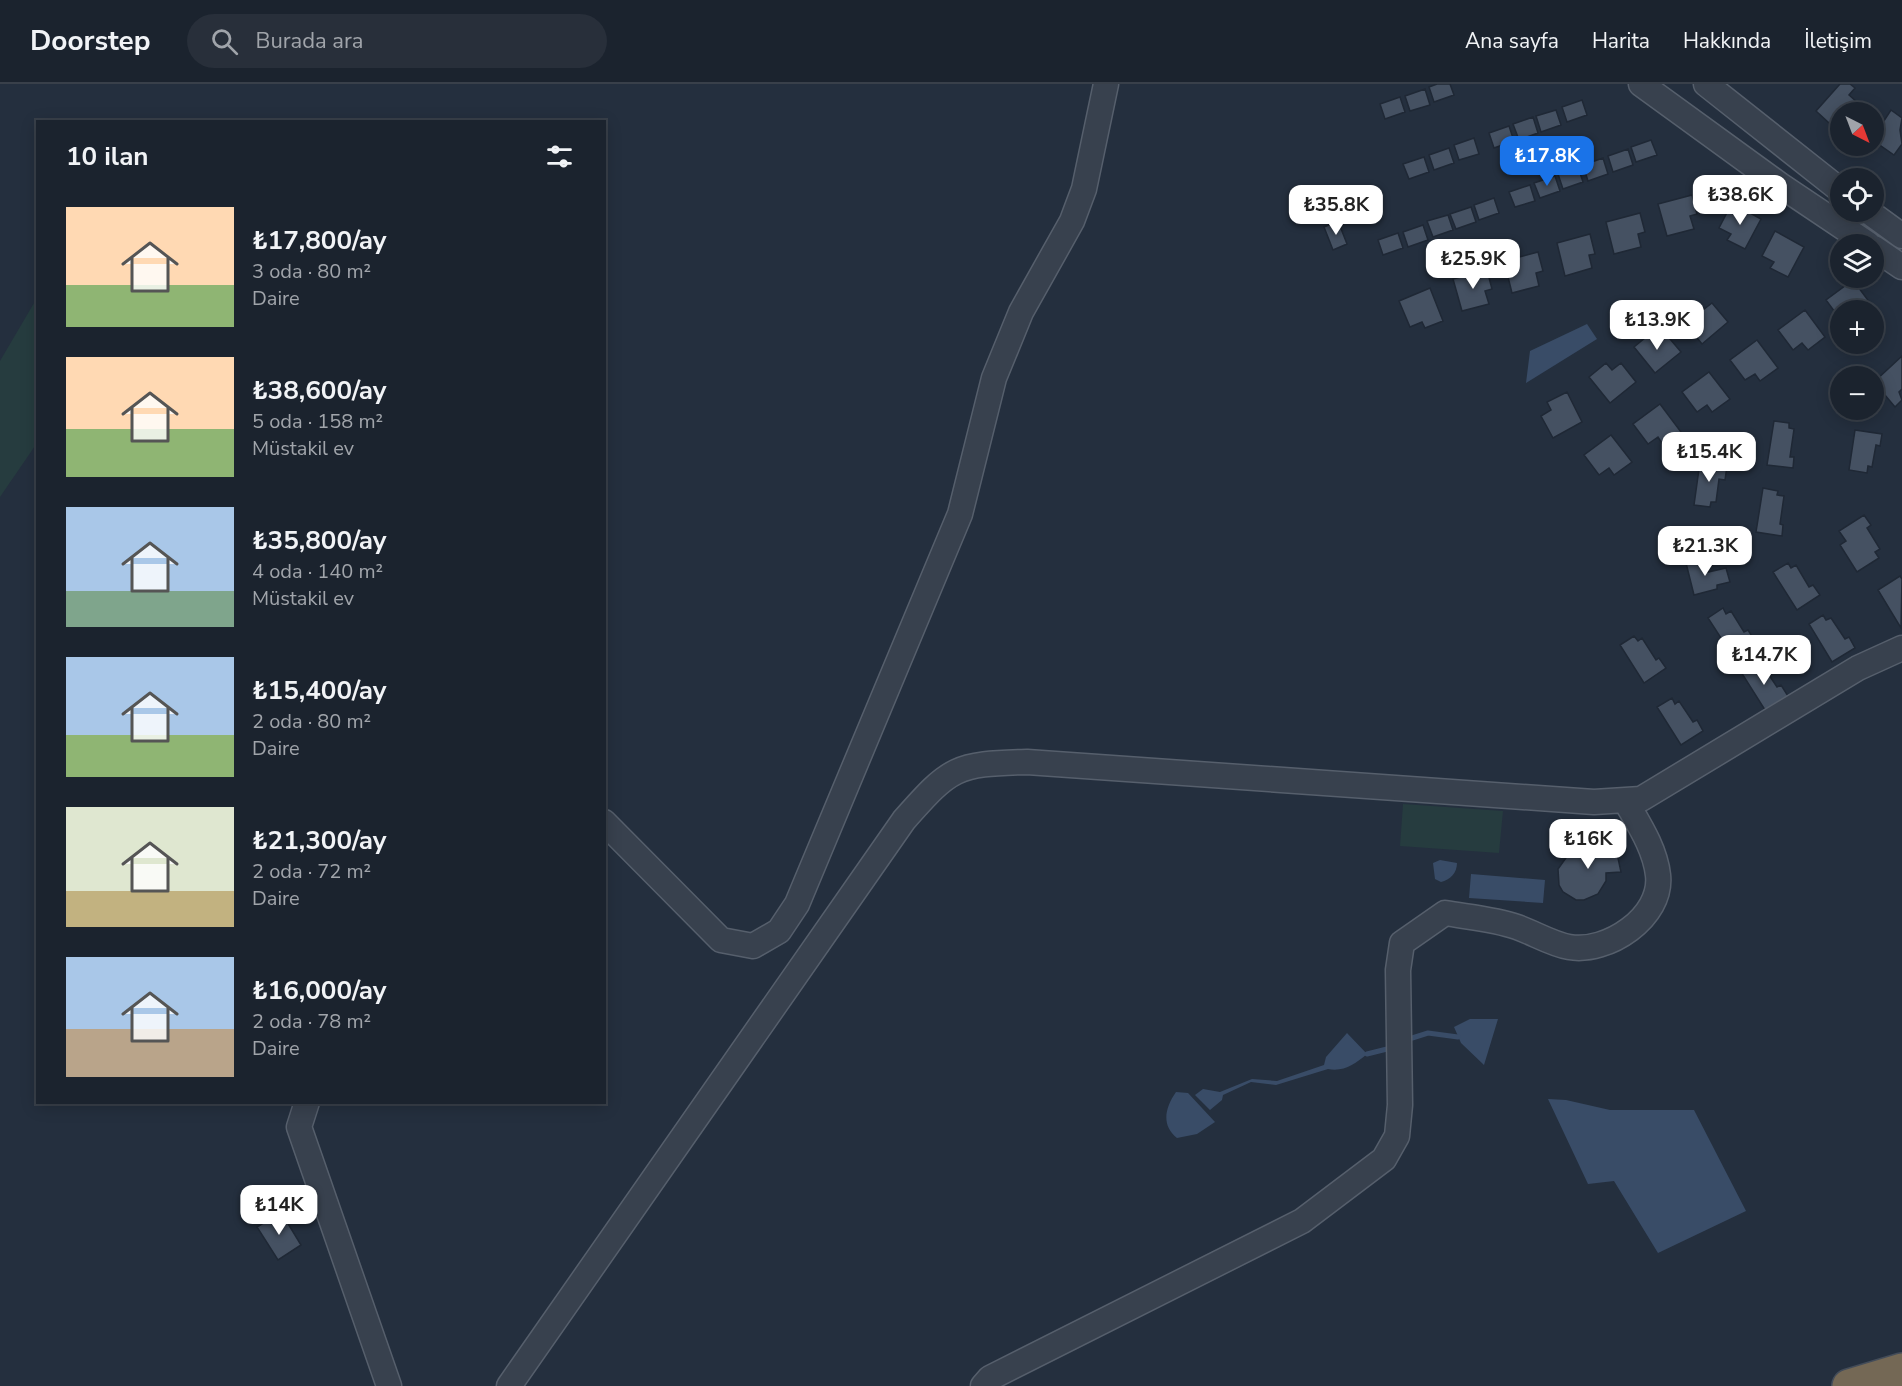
<!DOCTYPE html>
<html lang="tr">
<meta charset="utf-8">
<style>
:root{--surface:#1b232e;--page:#282f3a;--text:#f1f3f6;--muted:#a0a4aa;--line:#39404a;--accent:#1a73e8}
body{margin:0;font-family:"Nunito Sans",sans-serif;background:var(--page);color:var(--text);height:100vh;display:flex;flex-direction:column;font-size:22px;white-space:nowrap}
*{box-sizing:border-box;margin:0}
p{font-size:20px;color:var(--muted)}
.icon{flex:none;width:33px;height:33px;fill:none;stroke:currentColor;stroke-width:2;stroke-linecap:round;stroke-linejoin:round}
.map{position:relative;flex:1;overflow:hidden}
.details{position:absolute;left:36px;top:36px;width:570px;height:984px;display:flex;flex-direction:column;background:var(--surface);border-radius:0px;box-shadow:0 3px 15px #0003,0 0 0 2px var(--line)}
.details>*{flex:none}
.needle{width:39px;rotate:138deg}
.tools{position:absolute;left:1830px;top:18px;display:grid;gap:12px}
.tools a{display:grid;place-items:center;width:54px;height:54px;border-radius:50%;background:var(--surface);box-shadow:0 3px 15px #0003,0 0 0 2px var(--line);font-size:30px}
.price{position:absolute;translate:-50% -51px;padding:0 14px;border-radius:12px;background:#fff;color:#222;font-size:20px;line-height:39px;filter:drop-shadow(0 2px 3px #0008)}
.price::after{content:'';position:absolute;left:50%;top:36px;width:18px;height:14px;margin-left:-9px;background:inherit;clip-path:polygon(0 0,100% 0,50% 100%)}
.price.current{background:var(--accent);color:#fff}
ul{padding:0;list-style:none}
li{display:flex;align-items:center;gap:18px;height:150px;padding:0 30px}
li span{display:grid;place-items:center;flex:none;width:168px;height:120px;border-radius:0px;color:#555}
li>.icon{margin-inline-start:auto}
span .icon{width:72px;height:72px;fill:#fffc;stroke-width:1}
li b{font-size:26px}
h2{display:flex;justify-content:space-between;align-items:center;height:72px;padding:0 30px;font-size:26px}
header{display:flex;align-items:center;gap:36px;box-sizing:border-box;height:84px;padding:0 30px;background:var(--surface);border-bottom:2px solid var(--line)}
header strong{font-size:28px}
nav{display:flex;gap:33px;margin-inline-start:auto;font-size:21px}
.search{width:420px;height:54px;background:var(--page);display:flex;align-items:center;gap:15px;box-sizing:border-box;padding:0 21px;border-radius:33px;color:var(--muted);font-size:22px}
.map>svg:first-child{display:block}
.green{fill:#263c3f}
.water{fill:#394c67}
.lines{fill:none;stroke-linecap:round;stroke-linejoin:round}
.stream{stroke:#394c67;stroke-width:5}
.building{fill:#455162;stroke:#1f2835;stroke-width:1.5}
.minor-casing{stroke:#565f6c;stroke-width:27}
.highway-casing{stroke:#434c59;stroke-width:36}
.minor{stroke:#38414e;stroke-width:24}
.highway{stroke:#746855;stroke-width:33}
</style>
<header>
<strong>Doorstep</strong>
<div class="search"><svg class="icon" aria-label="search" viewBox="0 0 24 24"><circle cx="10" cy="10" r="6"/><path d="M15 15l6 6"/></svg>Burada ara</div>
<nav><a>Ana sayfa</a><a>Harita</a><a>Hakkında</a><a>İletişim</a></nav>
</header>
<div class="map">
<svg width="1902" height="1302" viewBox="0 0 1902 1302">
<rect width="100%" height="100%" fill="#242f3e"/>
<path class="green" d="M 37,214 L 37,359 L 0,413 L 0,277 Z
M 1403,720 L 1503,727 L 1499,769 L 1400,762 Z"/>
<path class="water" d="M 1587,240 L 1597,255 L 1526,299 L 1530,267 Z
M 1440,776 L 1457,779 C 1457,789 1450,796 1441,798 L 1435,795 L 1433,779 Z
M 1471,790 L 1545,796 L 1543,819 L 1469,814 Z
M 1470,935 L 1498,935 L 1484,981 L 1461,959 L 1454,943 Z
M 1347,949 L 1367,970 C 1355,980 1344,988 1328,985 L 1276,1001 L 1251,998 L 1223,1011 L 1222,1016 L 1210,1026 L 1195,1011 L 1203,1005 L 1220,1008 L 1252,995 L 1277,997 L 1324,981 L 1326,973 Z
M 1176,1008 L 1188,1009 L 1215,1038 L 1197,1050 L 1177,1054 C 1161,1041 1165,1024 1176,1008 Z
M 1548,1015 L 1566,1016 L 1610,1026 L 1694,1026 L 1746,1127 L 1658,1169 L 1614,1097 L 1588,1100 Z"/>
<g class="lines">
<path class="stream" d="M 1409,955 L 1428,949 L 1458,953
M 1367,970 L 1387,965"/>
</g>
<path class="building" d="M 1437,0 L 1450,0 L 1454,11 L 1434,18 L 1429,3 Z
M 1840,0 L 1850,0 L 1855,4 L 1849,11 L 1868,28 L 1840,28 L 1840,49 L 1816,27 Z
M 1425,5 L 1430,21 L 1410,27 L 1405,12 Z
M 1400,13 L 1405,28 L 1385,35 L 1380,20 Z
M 1582,16 L 1587,31 L 1567,38 L 1562,23 Z
M 1556,26 L 1561,41 L 1541,48 L 1536,32 Z
M 1891,26 L 1902,34 L 1900,46 L 1902,60 L 1894,71 L 1874,57 L 1874,52 Z
M 1533,33 L 1538,49 L 1519,56 L 1513,40 Z
M 1509,42 L 1514,57 L 1494,64 L 1489,49 Z
M 1474,54 L 1479,70 L 1459,76 L 1454,61 Z
M 1651,56 L 1657,71 L 1636,78 L 1631,63 Z
M 1449,64 L 1454,79 L 1434,86 L 1429,71 Z
M 1628,65 L 1633,81 L 1613,88 L 1608,72 Z
M 1424,73 L 1429,88 L 1409,95 L 1403,80 Z
M 1603,74 L 1608,90 L 1588,97 L 1583,81 Z
M 1578,83 L 1583,98 L 1563,105 L 1558,90 Z
M 1555,92 L 1560,107 L 1540,114 L 1534,99 Z
M 1530,101 L 1535,117 L 1515,123 L 1509,108 Z
M 1692,111 L 1697,130 L 1690,132 L 1694,145 L 1667,152 L 1658,120 Z
M 1494,114 L 1499,129 L 1479,136 L 1474,121 Z
M 1732,119 L 1761,135 L 1745,165 L 1727,156 L 1731,150 L 1719,144 Z
M 1471,123 L 1476,138 L 1456,145 L 1450,130 Z
M 1640,129 L 1645,148 L 1638,150 L 1641,163 L 1614,170 L 1606,138 Z
M 1448,131 L 1453,146 L 1433,153 L 1427,137 Z
M 1338,137 L 1347,160 L 1333,166 L 1324,143 Z
M 1423,141 L 1428,156 L 1408,163 L 1403,148 Z
M 1775,147 L 1804,163 L 1788,193 L 1770,184 L 1774,178 L 1762,172 Z
M 1398,149 L 1403,164 L 1383,171 L 1378,156 Z
M 1590,150 L 1595,170 L 1589,171 L 1592,184 L 1565,192 L 1557,159 Z
M 1538,168 L 1543,187 L 1536,189 L 1539,202 L 1512,209 L 1504,177 Z
M 1487,186 L 1492,205 L 1485,207 L 1489,220 L 1462,227 L 1453,195 Z
M 1853,196 L 1873,223 L 1868,226 L 1840,226 L 1840,235 L 1826,216 Z
M 1430,204 L 1443,237 L 1425,244 L 1422,238 L 1410,243 L 1399,217 Z
M 1698,219 L 1703,226 L 1712,219 L 1728,238 L 1702,260 L 1680,233 Z
M 1805,226 L 1825,253 L 1808,266 L 1802,259 L 1793,266 L 1778,246 Z
M 1651,249 L 1656,256 L 1665,249 L 1681,268 L 1655,289 L 1634,263 Z
M 1757,256 L 1778,284 L 1760,297 L 1755,290 L 1745,296 L 1730,276 Z
M 1902,272 L 1902,305 L 1899,308 L 1902,316 L 1895,323 L 1874,298 Z
M 1606,279 L 1612,286 L 1621,279 L 1636,298 L 1610,319 L 1589,293 Z
M 1709,288 L 1730,315 L 1712,328 L 1707,321 L 1697,328 L 1682,308 Z
M 1567,308 L 1582,338 L 1553,354 L 1541,332 L 1551,326 L 1547,318 Z
M 1660,320 L 1681,348 L 1663,361 L 1658,353 L 1648,360 L 1633,340 Z
M 1774,337 L 1789,339 L 1789,344 L 1794,345 L 1790,373 L 1794,373 L 1793,384 L 1767,381 Z
M 1855,346 L 1882,350 L 1880,362 L 1876,361 L 1872,383 L 1868,382 L 1867,389 L 1849,386 Z
M 1611,351 L 1632,378 L 1614,391 L 1609,384 L 1599,391 L 1584,371 Z
M 1700,378 L 1727,382 L 1725,396 L 1719,395 L 1716,418 L 1711,418 L 1710,423 L 1694,421 Z
M 1763,404 L 1778,407 L 1777,411 L 1784,412 L 1780,440 L 1783,441 L 1782,452 L 1756,448 Z
M 1864,431 L 1871,441 L 1867,444 L 1880,465 L 1875,468 L 1879,474 L 1857,488 L 1840,461 L 1846,457 L 1839,447 Z
M 1704,475 L 1708,488 L 1726,484 L 1730,498 L 1717,501 L 1717,505 L 1694,511 L 1686,479 Z
M 1788,479 L 1791,484 L 1796,481 L 1809,503 L 1813,501 L 1820,511 L 1797,526 L 1773,488 Z
M 1900,492 L 1902,495 L 1901,544 L 1878,506 Z
M 1723,524 L 1726,530 L 1731,527 L 1744,548 L 1748,546 L 1755,557 L 1732,571 L 1708,534 Z
M 1823,531 L 1826,536 L 1831,534 L 1845,555 L 1849,553 L 1855,564 L 1832,578 L 1809,540 Z
M 1634,552 L 1638,557 L 1642,554 L 1656,576 L 1659,574 L 1666,584 L 1644,599 L 1620,561 Z
M 1756,579 L 1759,585 L 1763,582 L 1777,603 L 1781,601 L 1788,612 L 1765,626 L 1741,588 Z
M 1672,614 L 1675,620 L 1679,617 L 1693,638 L 1697,636 L 1703,647 L 1681,661 L 1657,623 Z
M 1589,752 L 1600,755 L 1612,764 L 1618,774 L 1621,788 L 1606,789 L 1606,797 L 1598,810 L 1584,816 L 1576,816 L 1563,808 L 1559,801 L 1558,785 L 1568,771 L 1584,767 Z
M 281,1128 L 301,1161 L 278,1176 L 257,1143 Z"/>
<g class="lines">
<g class="minor-casing">
<path id="minor" d="M 1641,0 L 1780,101 L 1868,160
M 1706,0 L 1840,106
M 1869,128 L 1902,152
M 1874,164 L 1902,183
M 604,738 L 721,856 L 753,862 L 779,847 L 797,820 L 960,430 L 994,294 L 1021,228 L 1072,137 L 1084,105 L 1106,0
M 307,1018 L 299,1043 L 389,1302
M 509,1302 L 904,736 C 951,683 955,680 1027,678 L 1594,718 L 1641,715 L 1858,584 L 1902,564
M 983,1302 L 990,1294 L 1302,1137 L 1384,1075 L 1397,1052 L 1400,1021 L 1398,886 L 1402,859 L 1445,829 C 1468,833 1495,835 1517,843 C 1534,849 1552,860 1569,863 C 1607,870 1663,833 1658,791 C 1655,764 1638,739 1625,716"/>
</g>
<g class="highway-casing">
<path id="highway" d="M 1849,1302 L 1902,1286"/>
</g>
<use href="#minor" class="minor"/>
<use href="#highway" class="highway"/>
</g>
</svg>
<div class="tools">
<a><svg class="needle" viewBox="-14 -14 28 28"><path d="M0-13l5 13h-10z" fill="#e53935"/><path d="M0 13l5-13h-10z" fill="#a0a4aa"/></svg></a>
<a><svg class="icon" aria-label="locate" viewBox="0 0 24 24"><circle cx="12" cy="12" r="6"/><path d="M12 2v4M12 18v4M2 12h4M18 12h4"/></svg></a>
<a><svg class="icon" aria-label="layers" viewBox="0 0 24 24"><path d="M12 4l9 5-9 5-9-5zM3 14l9 5 9-5"/></svg></a>
<a>+</a>
<a>−</a>
</div>
<b class="price current" style="left:1547px;top:103px">₺17.8K</b>
<b class="price" style="left:1740px;top:142px">₺38.6K</b>
<b class="price" style="left:1336px;top:152px">₺35.8K</b>
<b class="price" style="left:1473px;top:206px">₺25.9K</b>
<b class="price" style="left:1657px;top:267px">₺13.9K</b>
<b class="price" style="left:1709px;top:399px">₺15.4K</b>
<b class="price" style="left:1705px;top:493px">₺21.3K</b>
<b class="price" style="left:1764px;top:602px">₺14.7K</b>
<b class="price" style="left:1588px;top:786px">₺16K</b>
<b class="price" style="left:279px;top:1152px">₺14K</b>
<section class="details">
<h2>10 ilan<svg class="icon" aria-label="filters" viewBox="0 0 24 24"><path d="M4 7h16M4 17h16"/><circle cx="9" cy="7" r="2"/><circle cx="15" cy="17" r="2"/></svg></h2>
<ul>
<li><span style="background:linear-gradient(#ffd9b3 65%,#8fb573 0)"><svg class="icon" aria-label="home" viewBox="0 0 24 24"><path d="M3 11l9-7 9 7M6 9v11h12V9"/></svg></span><div><b>₺17,800/ay</b><p>3 oda · 80 m²</p><p>Daire</p></div></li>
<li><span style="background:linear-gradient(#ffd9b3 60%,#8fb573 0)"><svg class="icon" aria-label="home" viewBox="0 0 24 24"><path d="M3 11l9-7 9 7M6 9v11h12V9"/></svg></span><div><b>₺38,600/ay</b><p>5 oda · 158 m²</p><p>Müstakil ev</p></div></li>
<li><span style="background:linear-gradient(#a9c7e8 70%,#7fa58c 0)"><svg class="icon" aria-label="home" viewBox="0 0 24 24"><path d="M3 11l9-7 9 7M6 9v11h12V9"/></svg></span><div><b>₺35,800/ay</b><p>4 oda · 140 m²</p><p>Müstakil ev</p></div></li>
<li><span style="background:linear-gradient(#a9c7e8 65%,#8fb573 0)"><svg class="icon" aria-label="home" viewBox="0 0 24 24"><path d="M3 11l9-7 9 7M6 9v11h12V9"/></svg></span><div><b>₺15,400/ay</b><p>2 oda · 80 m²</p><p>Daire</p></div></li>
<li><span style="background:linear-gradient(#dfe7d0 70%,#c2b280 0)"><svg class="icon" aria-label="home" viewBox="0 0 24 24"><path d="M3 11l9-7 9 7M6 9v11h12V9"/></svg></span><div><b>₺21,300/ay</b><p>2 oda · 72 m²</p><p>Daire</p></div></li>
<li><span style="background:linear-gradient(#a9c7e8 60%,#b9a48a 0)"><svg class="icon" aria-label="home" viewBox="0 0 24 24"><path d="M3 11l9-7 9 7M6 9v11h12V9"/></svg></span><div><b>₺16,000/ay</b><p>2 oda · 78 m²</p><p>Daire</p></div></li>
</ul>
</section>
</div>
